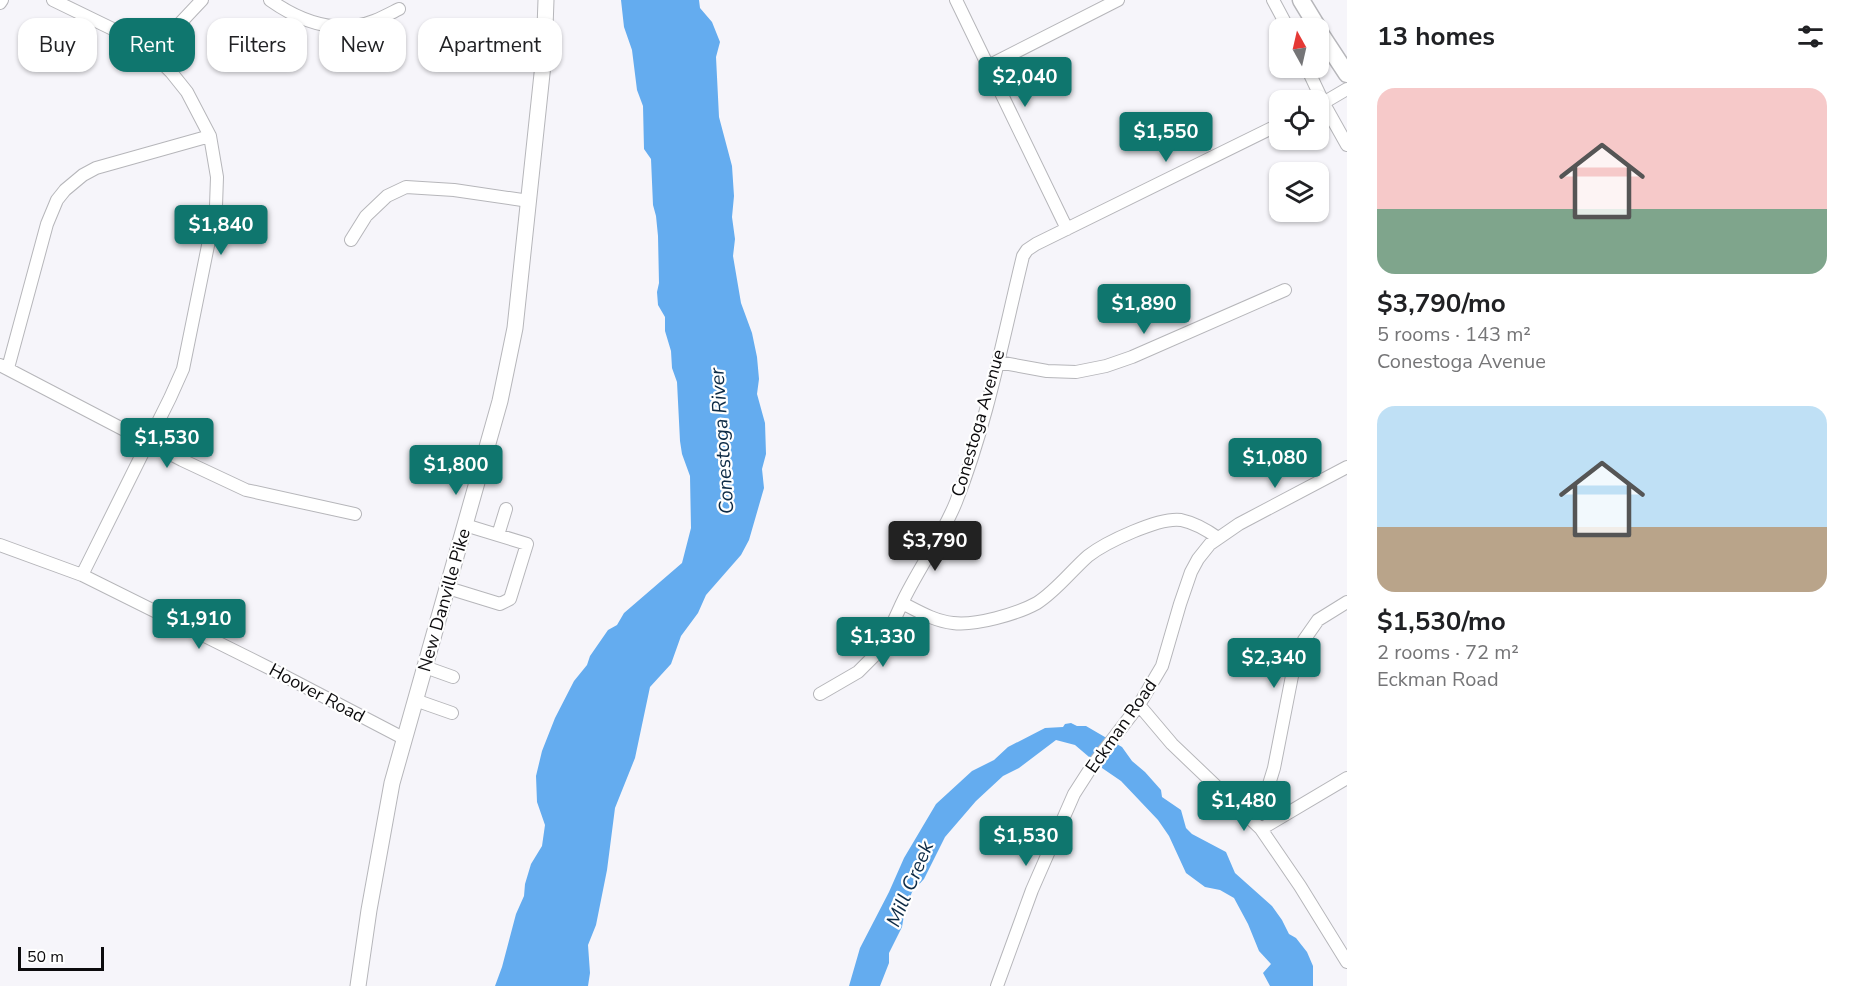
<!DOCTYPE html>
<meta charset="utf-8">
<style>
:root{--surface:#fff;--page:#f2f2f2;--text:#202124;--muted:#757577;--accent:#0f766e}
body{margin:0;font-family:"Nunito Sans",sans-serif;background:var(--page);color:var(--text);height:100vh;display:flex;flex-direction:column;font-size:22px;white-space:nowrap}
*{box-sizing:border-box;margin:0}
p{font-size:20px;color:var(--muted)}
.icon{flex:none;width:33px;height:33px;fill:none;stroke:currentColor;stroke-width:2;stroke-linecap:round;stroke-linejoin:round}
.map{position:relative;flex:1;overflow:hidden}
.drawer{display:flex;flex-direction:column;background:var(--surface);width:510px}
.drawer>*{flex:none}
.banner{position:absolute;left:18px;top:18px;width:570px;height:54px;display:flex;gap:12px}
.needle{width:39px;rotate:352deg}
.buttons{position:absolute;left:1269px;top:18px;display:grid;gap:12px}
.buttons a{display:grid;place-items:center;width:60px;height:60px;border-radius:12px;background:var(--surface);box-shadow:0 2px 4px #0004;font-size:30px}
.scale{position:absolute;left:18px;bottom:15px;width:86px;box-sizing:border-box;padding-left:6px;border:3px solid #0c0b0d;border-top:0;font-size:16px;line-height:21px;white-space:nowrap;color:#0c0b0d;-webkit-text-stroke:4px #fff;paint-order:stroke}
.price{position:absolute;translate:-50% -51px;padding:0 14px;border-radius:6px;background:var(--accent);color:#fff;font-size:20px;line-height:39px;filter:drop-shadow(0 2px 3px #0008)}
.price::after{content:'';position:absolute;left:50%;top:36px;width:18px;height:14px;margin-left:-9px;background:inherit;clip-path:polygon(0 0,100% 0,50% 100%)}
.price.current{background:#222;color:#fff}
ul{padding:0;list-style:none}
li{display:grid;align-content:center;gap:12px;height:318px;padding:0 30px}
li span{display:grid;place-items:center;height:186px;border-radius:18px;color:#555}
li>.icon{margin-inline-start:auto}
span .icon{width:108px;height:108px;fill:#fffc;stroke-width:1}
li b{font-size:26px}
h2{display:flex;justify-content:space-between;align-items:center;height:72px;padding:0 30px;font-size:26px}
.tag{padding:0 21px;border-radius:18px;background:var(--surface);box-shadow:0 2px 4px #0004;font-size:21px;line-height:54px}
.tag.current{background:var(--accent);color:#fff}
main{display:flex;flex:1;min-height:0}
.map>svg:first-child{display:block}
.water{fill:#64acef}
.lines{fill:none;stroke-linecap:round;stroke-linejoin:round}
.minor-casing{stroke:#b6b6ba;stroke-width:14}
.major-casing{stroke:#b6b6ba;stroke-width:17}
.highway-casing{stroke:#b6b6ba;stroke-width:19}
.minor{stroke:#fff;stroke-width:12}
.major{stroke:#fff;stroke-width:15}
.highway{stroke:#fff;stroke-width:16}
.labels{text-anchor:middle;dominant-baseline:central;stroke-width:4.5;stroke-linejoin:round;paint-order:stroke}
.street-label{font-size:18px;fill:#0c0b0d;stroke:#fff}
.water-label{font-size:20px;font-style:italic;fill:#0d2b46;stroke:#fff}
</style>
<main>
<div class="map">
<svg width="1347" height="986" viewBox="0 0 1347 986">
<rect width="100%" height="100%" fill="#f6f5fa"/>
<path class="water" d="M 621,0 L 699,0 L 700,8 L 712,22 L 720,42 L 716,57 L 719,117 L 732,166 L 734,196 L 732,217 L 735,239 L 733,256 L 741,303 L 752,333 L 757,357 L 759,379 L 757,394 L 765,423 L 766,454 L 762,469 L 764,488 L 749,540 L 741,555 L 706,595 L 698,613 L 681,636 L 671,664 L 650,687 L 635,758 L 615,808 L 607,870 L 596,925 L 588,945 L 590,973 L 588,986 L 495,986 L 502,967 L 516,914 L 524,896 L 525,884 L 531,864 L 542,846 L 545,825 L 537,802 L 536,776 L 542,751 L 555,718 L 574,681 L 587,665 L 590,656 L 608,630 L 617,625 L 624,613 L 682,563 L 691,528 L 690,476 L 682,454 L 680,441 L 677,382 L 672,368 L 671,351 L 665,331 L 665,317 L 658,305 L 657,292 L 659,283 L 658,236 L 656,216 L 653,205 L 651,159 L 644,149 L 643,106 L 637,90 L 632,50 L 624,27 Z
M 1071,723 L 1077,726 L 1086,726 L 1122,747 L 1132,761 L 1145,772 L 1161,790 L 1162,797 L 1181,810 L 1186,828 L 1192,834 L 1226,852 L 1235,873 L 1272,906 L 1282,920 L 1289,934 L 1296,938 L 1307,952 L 1313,966 L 1313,986 L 1270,986 L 1263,973 L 1271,964 L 1259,951 L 1248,924 L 1234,898 L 1220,890 L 1205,887 L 1186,873 L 1169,836 L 1158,820 L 1121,781 L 1102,768 L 1075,745 L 1056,740 L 1019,768 L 1003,776 L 976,801 L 945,837 L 924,879 L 912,892 L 904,915 L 902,927 L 889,953 L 889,963 L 880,986 L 849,986 L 860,948 L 889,892 L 904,858 L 936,804 L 972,771 L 994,760 L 1008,747 L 1045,728 L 1063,727 L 1065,724 Z"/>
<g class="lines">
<g class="minor-casing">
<path id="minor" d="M 53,0 L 125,35 L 152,53 L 171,72 L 187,92 L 210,136 L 217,177 L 216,206 L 183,369 L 170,398 L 82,575
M 270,0 C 294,17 324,30 355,26 C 371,24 385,16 399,9
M 956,0 L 1067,229
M 1273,0 L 1288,28
M 0,3 L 2,0
M 152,53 L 202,0
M 988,66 L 1118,0
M 1307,68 L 1324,104 L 1347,145
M 1318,106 L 1347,89
M 351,240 L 366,216 L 387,196 L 406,187 L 454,190 L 529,201
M 998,362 L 1047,371 L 1076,372 L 1106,366 L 1132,357 L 1285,290
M 0,365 L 182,460 L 246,490 L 355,514
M 8,368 L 47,224 L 57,200 L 65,190 L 83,175 L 96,168 L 210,136
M 498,535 L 506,509
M 1218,538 C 1207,530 1195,523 1181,520 C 1159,517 1106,542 1088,556 C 1071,571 1056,591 1037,603 C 1017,614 975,626 953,623 C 934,621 918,611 902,603 C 918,569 942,537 956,502 C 987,424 1003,338 1023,256 L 1027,250 L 1036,244 L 1280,124
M 0,545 L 82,575 L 269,668 L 405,739
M 448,588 L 500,604 L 510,599 L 527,544 L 465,525
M 425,667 L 453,677
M 820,694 L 858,672 L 881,649 L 902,603
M 415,700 L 452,713
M 1139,705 L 1172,744 L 1261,829 L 1300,886 L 1347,962
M 1250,817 L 1266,794 L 1274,768 L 1292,676 L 1304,640 L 1318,620 L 1347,602
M 1261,829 L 1347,778
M 997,986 L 1032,890 L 1074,794 L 1092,766 L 1139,705 L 1162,666 L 1180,604 L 1191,572 L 1198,559 L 1210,544 L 1239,524 L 1347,467"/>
</g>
<g class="major-casing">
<path id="major" d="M 358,986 L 369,910 L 392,783 L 500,401 L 515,328 L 544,55 L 546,0"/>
</g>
<g class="highway-casing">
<path id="highway" d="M 1301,0 L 1318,28
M 1318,30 L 1347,74"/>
</g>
<use href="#minor" class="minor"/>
<use href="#major" class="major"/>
<use href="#highway" class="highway"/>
</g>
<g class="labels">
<g class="street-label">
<text transform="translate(978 423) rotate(-74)">Conestoga Avenue</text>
<text transform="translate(444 600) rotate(-74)">New Danville Pike</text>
<text transform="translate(317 693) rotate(28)">Hoover Road</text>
<text transform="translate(1121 726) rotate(-55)">Eckman Road</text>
</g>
<g class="water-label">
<text transform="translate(722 441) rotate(-94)">Conestoga River</text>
<text transform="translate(910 884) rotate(-67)">Mill Creek</text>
</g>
</g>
</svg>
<div class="buttons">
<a><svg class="needle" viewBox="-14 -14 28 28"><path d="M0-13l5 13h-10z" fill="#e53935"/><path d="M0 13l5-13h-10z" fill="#757577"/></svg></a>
<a><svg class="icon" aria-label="locate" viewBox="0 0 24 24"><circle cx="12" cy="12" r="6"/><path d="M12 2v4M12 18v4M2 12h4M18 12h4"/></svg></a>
<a><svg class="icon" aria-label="layers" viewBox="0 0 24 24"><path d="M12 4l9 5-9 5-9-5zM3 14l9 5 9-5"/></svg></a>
</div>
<div class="scale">50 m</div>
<b class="price" style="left:1025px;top:108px">$2,040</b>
<b class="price" style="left:1166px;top:163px">$1,550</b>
<b class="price" style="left:221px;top:256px">$1,840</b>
<b class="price" style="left:1144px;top:335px">$1,890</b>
<b class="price" style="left:167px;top:469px">$1,530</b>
<b class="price" style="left:1275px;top:489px">$1,080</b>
<b class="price" style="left:456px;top:496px">$1,800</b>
<b class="price current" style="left:935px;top:572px">$3,790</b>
<b class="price" style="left:199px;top:650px">$1,910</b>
<b class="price" style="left:883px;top:668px">$1,330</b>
<b class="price" style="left:1274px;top:689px">$2,340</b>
<b class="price" style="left:1244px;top:832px">$1,480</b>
<b class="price" style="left:1026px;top:867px">$1,530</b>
<div class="banner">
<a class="tag">Buy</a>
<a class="tag current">Rent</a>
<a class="tag">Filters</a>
<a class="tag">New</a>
<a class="tag">Apartment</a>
</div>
</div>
<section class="drawer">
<h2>13 homes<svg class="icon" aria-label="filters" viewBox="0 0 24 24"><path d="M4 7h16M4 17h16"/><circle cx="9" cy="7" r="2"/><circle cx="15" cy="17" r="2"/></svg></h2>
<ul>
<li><span style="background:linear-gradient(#f6c9c9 65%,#7fa58c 0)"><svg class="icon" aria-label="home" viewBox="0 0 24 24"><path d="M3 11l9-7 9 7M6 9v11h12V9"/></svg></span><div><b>$3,790/mo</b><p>5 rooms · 143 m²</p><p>Conestoga Avenue</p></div></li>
<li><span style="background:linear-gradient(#bfe0f5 65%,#b9a48a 0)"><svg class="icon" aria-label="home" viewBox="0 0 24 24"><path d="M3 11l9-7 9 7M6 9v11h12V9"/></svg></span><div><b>$1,530/mo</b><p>2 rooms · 72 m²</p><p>Eckman Road</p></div></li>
</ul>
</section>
</main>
